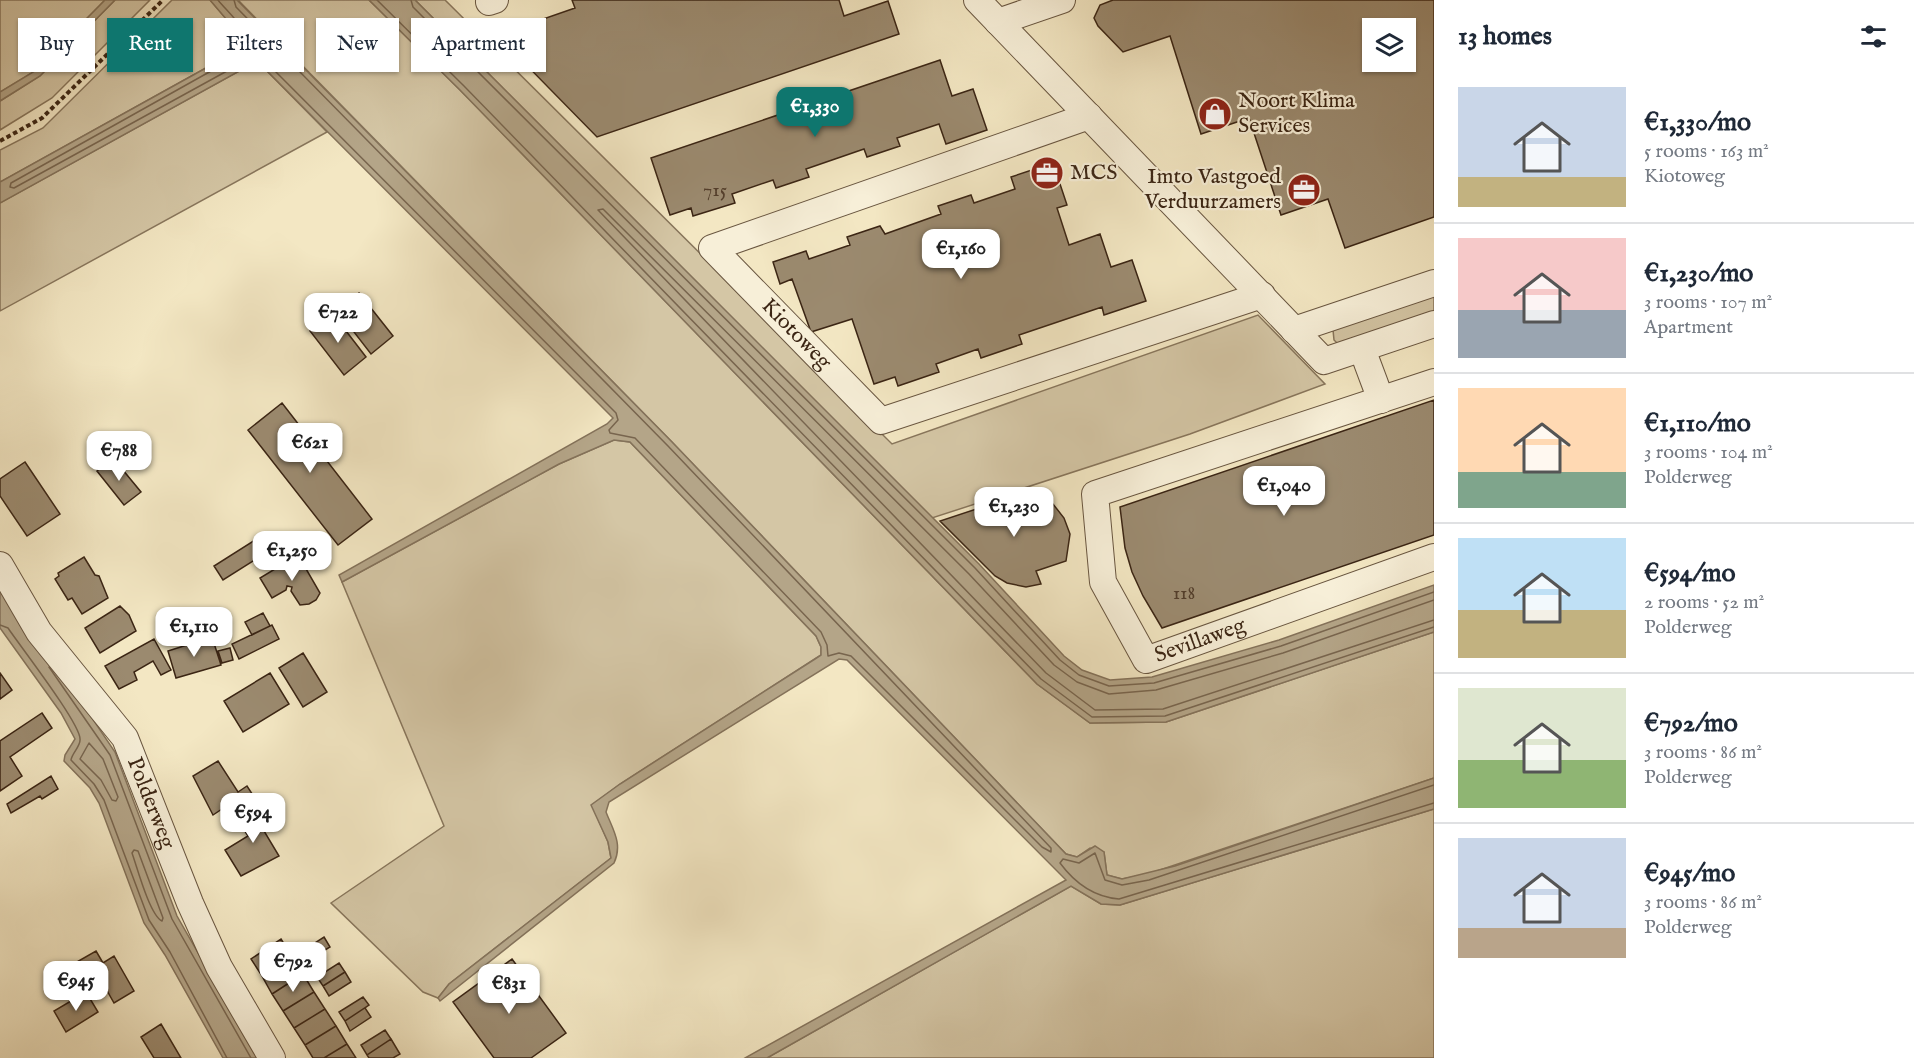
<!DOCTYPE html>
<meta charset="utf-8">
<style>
:root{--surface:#fff;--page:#f6f6f7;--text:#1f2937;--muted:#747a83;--line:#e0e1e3;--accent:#0f766e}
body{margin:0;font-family:"IM FELL English",serif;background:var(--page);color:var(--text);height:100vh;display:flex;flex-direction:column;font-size:22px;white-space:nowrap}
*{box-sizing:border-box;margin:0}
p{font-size:20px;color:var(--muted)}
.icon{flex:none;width:33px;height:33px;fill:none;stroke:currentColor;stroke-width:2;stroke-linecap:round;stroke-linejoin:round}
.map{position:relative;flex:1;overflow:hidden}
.sheet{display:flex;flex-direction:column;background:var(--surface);width:480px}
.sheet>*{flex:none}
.hud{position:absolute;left:18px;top:18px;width:570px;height:54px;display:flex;gap:12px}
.buttons{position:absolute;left:1362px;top:18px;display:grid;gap:12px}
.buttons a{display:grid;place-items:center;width:54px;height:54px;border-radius:0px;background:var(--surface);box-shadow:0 2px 4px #0004;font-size:30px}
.price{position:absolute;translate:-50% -51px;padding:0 14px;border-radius:12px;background:#fff;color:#222;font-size:20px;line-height:39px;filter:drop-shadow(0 2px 3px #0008)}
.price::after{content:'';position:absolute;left:50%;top:36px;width:18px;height:14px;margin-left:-9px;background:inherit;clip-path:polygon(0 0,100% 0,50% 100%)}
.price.on{background:var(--accent);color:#fff}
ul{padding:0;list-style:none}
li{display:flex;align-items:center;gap:18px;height:150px;padding:0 24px}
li+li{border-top:2px solid var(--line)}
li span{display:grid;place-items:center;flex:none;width:168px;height:120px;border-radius:0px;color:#555}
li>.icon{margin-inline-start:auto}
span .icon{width:72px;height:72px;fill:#fffc;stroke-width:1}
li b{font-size:26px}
h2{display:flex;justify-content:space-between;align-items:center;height:72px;padding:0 24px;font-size:26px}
.tag{padding:0 21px;border-radius:0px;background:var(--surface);box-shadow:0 2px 4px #0004;font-size:21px;line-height:54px}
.tag.on{background:var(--accent);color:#fff}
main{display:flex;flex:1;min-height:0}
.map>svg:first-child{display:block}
.green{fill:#d4c6a5;stroke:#88765c;stroke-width:1.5}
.water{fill:#b4a588;stroke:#84725a;stroke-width:1.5}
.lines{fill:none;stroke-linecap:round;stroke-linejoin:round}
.shore{stroke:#78654e;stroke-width:1.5}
.building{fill:#9b8a6f;stroke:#3b2514;stroke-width:1.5;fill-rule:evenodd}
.minor-casing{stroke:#695640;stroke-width:28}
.path{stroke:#3b2514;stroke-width:4;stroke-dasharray:4.5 3;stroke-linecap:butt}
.minor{stroke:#f7efd8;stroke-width:26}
.labels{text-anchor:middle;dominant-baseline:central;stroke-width:4.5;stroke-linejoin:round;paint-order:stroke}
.number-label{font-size:20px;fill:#533e2b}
.poi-label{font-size:22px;fill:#3b2514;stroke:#f7efd8;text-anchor:start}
.street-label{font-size:22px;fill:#3b2514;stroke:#f7efd8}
</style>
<main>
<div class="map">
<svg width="1434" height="1058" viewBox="0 0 1434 1058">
<rect width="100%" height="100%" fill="#f3e7c3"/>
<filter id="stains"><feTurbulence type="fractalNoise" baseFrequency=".00333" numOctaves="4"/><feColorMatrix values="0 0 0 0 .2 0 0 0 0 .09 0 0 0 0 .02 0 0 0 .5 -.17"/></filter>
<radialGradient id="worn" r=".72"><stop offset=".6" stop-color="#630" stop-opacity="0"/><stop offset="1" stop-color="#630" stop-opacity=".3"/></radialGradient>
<path class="green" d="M 0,0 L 105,0 L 35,71 L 0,92 Z
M 115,0 L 150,0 L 52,98 L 0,130 L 0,101 L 40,76 Z
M 172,0 L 210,0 L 239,34 L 242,48 L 0,182 L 0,150 L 43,128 Z
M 238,0 L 369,0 L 460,90 L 1037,684 L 1090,723 L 1166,722 L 1434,632 L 1434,778 L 1148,874 L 1122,879 L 1107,875 L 1104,852 L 1090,848 L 1077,857 L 1066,854 L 672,442 Z
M 415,0 L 445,0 L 892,444 L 1258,315 L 1325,384 L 1190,434 L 932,518 Z
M 250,65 L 265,69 L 327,132 L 0,311 L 0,203 Z
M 1434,292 L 1434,314 L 1338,344 L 1334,340 L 1333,330 Z
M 614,440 L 630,442 L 816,636 L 821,647 L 821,655 L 620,784 L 592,805 L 608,842 L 611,858 L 449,984 L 438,998 L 423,992 L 331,903 L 444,826 L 342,582 L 559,464 Z
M 1434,809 L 1434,1058 L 767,1058 L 1071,886 L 1101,904 L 1120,905 Z"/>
<path class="water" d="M 105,0 L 115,0 L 40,76 L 0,101 L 0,92 L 35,71 Z
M 210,0 L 237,0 L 672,442 L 1066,854 L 1077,857 L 1095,846 L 1104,852 L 1107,875 L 1122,879 L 1175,866 L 1434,778 L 1434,809 L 1120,905 L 1101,904 L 1071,886 L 767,1058 L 745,1058 L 1066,880 L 847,660 L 839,659 L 609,802 L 606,812 C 613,830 623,844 614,863 L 440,1001 L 438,998 L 449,984 L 611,858 L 608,842 L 591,805 L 620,784 L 815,659 L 821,655 L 821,647 L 816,636 L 630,442 L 614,440 L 559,464 L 342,582 L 339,575 L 607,424 L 613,418 L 265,69 L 250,65 L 0,203 L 0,182 L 242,48 L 239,34 Z
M 369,0 L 415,0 L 979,564 L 1064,656 L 1082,670 L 1110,680 L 1152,677 L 1279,640 L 1434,585 L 1434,632 L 1166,722 L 1090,723 L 1037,684 L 460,90 Z
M 0,582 L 115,752 L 177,916 L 258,1058 L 223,1058 L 165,955 L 144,923 L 99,803 L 90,788 L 64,761 L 65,755 L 75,739 L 61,713 L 0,628 Z"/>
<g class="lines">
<path class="shore" d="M 218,0 C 228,13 255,34 245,52 L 11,183 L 10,187 L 14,188 L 247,60 L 268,64 L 616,413 L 618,420 L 609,430 L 610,433 L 635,438 L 821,632 L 827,645 L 828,656 L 839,653 L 851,656 L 1042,847 L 1051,852 L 1051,848 L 668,446 L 236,7 L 234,0
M 377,0 L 464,86 L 1041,679 L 1092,717 L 1165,716 L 1434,627
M 411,0 L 413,7 L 975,568 L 1060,660 L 1079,675 L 1109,686 L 1154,683 L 1281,646 L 1434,592
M 1434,600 L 1283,653 L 1156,690 L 1109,694 L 1077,682 L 1054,665 L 969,574 L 603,209 L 598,210 L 1046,673 L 1095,710 L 1163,709 L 1434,620
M 0,625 L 8,628 C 20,646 80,723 80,739 C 81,746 72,753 71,760 L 94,784 L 104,800 L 149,920 L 170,952 L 227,1058
M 49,667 L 110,755 L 172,919 L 251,1058
M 89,743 L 103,759 L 118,797 L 116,801 L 112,800 L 101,780 L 80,759 Z
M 1434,785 L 1149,880 L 1122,885 L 1105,880 L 1095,853 L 1079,863 L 1063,859 L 1060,863 C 1074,882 1094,897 1119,899 L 1434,803
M 134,850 L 138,851 L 163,918 L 162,921 C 150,916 137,867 132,853 Z"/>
</g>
<path class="building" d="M 572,0 L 839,0 L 844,16 L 888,1 L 899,34 L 597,137 L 497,35 L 575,8 Z
M 1113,0 L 1434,0 L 1434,217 L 1345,248 L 1328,199 L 1281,215 L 1249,118 L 1201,134 L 1170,36 L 1123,52 L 1098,26 L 1094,18 L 1100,5 ZM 1372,28 L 1406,28 L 1406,62 L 1372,62 Z
M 940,60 L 952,96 L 973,89 L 987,130 L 946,144 L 939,124 L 897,138 L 900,146 L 867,157 L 864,149 L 806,169 L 809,177 L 776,188 L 773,180 L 732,194 L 735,203 L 693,216 L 691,208 L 670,215 L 651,158 Z
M 1053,163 L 1067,205 L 1057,208 L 1069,245 L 1100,234 L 1111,267 L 1132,260 L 1146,301 L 1104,315 L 1102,307 L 1019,335 L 1022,344 L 981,358 L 978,349 L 936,364 L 939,372 L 898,386 L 895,377 L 874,384 L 852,319 L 811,332 L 792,279 L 780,284 L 773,262 L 806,251 L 809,259 L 850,245 L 847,237 L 880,226 L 885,234 L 941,214 L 938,206 L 971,195 L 974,203 L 1015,189 L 1011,177 Z
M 359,293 L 393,336 L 371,354 L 337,310 Z
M 333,314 L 366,357 L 344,375 L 310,331 Z
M 1434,400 L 1434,535 L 1162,628 L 1143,596 L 1132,572 L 1125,548 L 1120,507 Z
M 282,403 L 372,519 L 338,545 L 248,430 Z
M 113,458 L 141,492 L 124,505 L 97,471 Z
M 25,462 L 60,514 L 27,536 L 0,496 L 0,479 Z
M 1019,495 L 1037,496 L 1053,504 L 1064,518 L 1070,534 L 1066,561 L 1036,571 L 1041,584 L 1026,587 L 1007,583 L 995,576 L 940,521 Z
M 255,540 L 264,554 L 223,580 L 214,566 Z
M 298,555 L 320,593 L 316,600 L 309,604 L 300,605 L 291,591 L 292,587 L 287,586 L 286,590 L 272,598 L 260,578 Z
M 84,557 L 95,575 L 99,576 L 108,598 L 82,614 L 72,598 L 68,600 L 55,579 L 59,576 L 58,573 Z
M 120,606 L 129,615 L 136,631 L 100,653 L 85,628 Z
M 263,613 L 270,626 L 252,635 L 245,622 Z
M 272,625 L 279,639 L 239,659 L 232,644 Z
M 212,637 L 221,665 L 176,678 L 168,651 Z
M 154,639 L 171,670 L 161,675 L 153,661 L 134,672 L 137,680 L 119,689 L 105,666 Z
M 230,648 L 233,660 L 222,663 L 218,651 Z
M 303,653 L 327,692 L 303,707 L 279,668 Z
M 0,673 L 12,690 L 0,699 Z
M 270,673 L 289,704 L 243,732 L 224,701 Z
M 42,713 L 52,728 L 10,757 L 22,776 L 0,791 L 0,741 Z
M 218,761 L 238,792 L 247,786 L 260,806 L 238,820 L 228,805 L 213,815 L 193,776 Z
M 51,776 L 58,789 L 42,799 L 40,796 L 11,813 L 7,804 Z
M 260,806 L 272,826 L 264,831 L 279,856 L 241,876 L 225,850 L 248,836 L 238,820 Z
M 324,937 L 330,947 L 307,961 L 301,952 Z
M 281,939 L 292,957 L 262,976 L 251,959 Z
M 96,951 L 103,963 L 114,956 L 134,991 L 114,1003 L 101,980 L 90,987 L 75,963 Z
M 292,957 L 303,974 L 272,994 L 262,976 Z
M 512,959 L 566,1033 L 531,1058 L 494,1058 L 453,1002 Z
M 339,963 L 345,972 L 323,986 L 317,977 Z
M 345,972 L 351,982 L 329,996 L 323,986 Z
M 303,974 L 314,992 L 283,1011 L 272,994 Z
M 86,992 L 98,1012 L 66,1032 L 54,1011 Z
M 314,992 L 325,1009 L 294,1028 L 283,1011 Z
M 363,997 L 369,1005 L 345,1021 L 339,1012 Z
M 369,1005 L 365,1008 L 371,1017 L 350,1031 L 345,1021 Z
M 325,1009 L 336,1026 L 305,1045 L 294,1028 Z
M 161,1024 L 181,1058 L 154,1058 L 141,1037 Z
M 336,1026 L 347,1044 L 324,1058 L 313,1058 L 305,1045 Z
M 385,1030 L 391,1039 L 367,1055 L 361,1045 Z
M 391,1039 L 400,1054 L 393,1058 L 369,1058 L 367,1055 Z
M 347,1044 L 356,1058 L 324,1058 Z"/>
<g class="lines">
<g class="minor-casing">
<g id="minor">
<path d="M 977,0 L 1324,361 L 1434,324"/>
<path d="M 489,2 L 495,0"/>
<path d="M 998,22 L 1062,0"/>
<path id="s1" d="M 1089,116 L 712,248 L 881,421 L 1262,295"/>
<path d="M 1294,330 L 1434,283"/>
<path d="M 1362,349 L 1381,400"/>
<path id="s2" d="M 1434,382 L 1095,494 L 1103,582 L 1146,660 L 1434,557"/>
<path id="s3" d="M 0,565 L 39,632 L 125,738 L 190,903 L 219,967 L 272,1058"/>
</g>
</g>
<path class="path" d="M 0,141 L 42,118 L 163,0"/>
<use href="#minor" class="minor"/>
</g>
<defs>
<g id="shop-disc" transform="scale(1.725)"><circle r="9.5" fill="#8f2418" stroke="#f7efd8"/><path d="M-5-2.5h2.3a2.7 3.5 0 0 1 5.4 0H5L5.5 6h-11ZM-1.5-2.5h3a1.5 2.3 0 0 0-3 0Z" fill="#fff"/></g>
<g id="office-disc" transform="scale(1.725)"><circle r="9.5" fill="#8f2418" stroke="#f7efd8"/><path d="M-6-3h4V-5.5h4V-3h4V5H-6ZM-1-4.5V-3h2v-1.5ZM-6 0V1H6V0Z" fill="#fff"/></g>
</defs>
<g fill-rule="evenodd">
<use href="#shop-disc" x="1215" y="114"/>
<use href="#office-disc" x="1047" y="173"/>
<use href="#office-disc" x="1304" y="190"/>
</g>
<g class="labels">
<g class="number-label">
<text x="715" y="190">715</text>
<text x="1184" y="593">118</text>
</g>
<g class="poi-label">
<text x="1238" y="101">Noort Klima<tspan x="1238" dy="25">Services</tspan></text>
<text x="1070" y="173">MCS</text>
<text x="1281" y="177" text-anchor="end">Imto Vastgoed<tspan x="1281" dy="25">Verduurzamers</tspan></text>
</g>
<g class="street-label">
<text stroke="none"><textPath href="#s1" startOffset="520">Kiotoweg</textPath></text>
<text stroke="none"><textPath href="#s2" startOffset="592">Sevillaweg</textPath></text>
<text stroke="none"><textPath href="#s3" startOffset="284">Polderweg</textPath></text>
</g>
</g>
<rect width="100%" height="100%" filter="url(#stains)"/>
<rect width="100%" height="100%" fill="url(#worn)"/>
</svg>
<div class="buttons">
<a><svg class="icon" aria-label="layers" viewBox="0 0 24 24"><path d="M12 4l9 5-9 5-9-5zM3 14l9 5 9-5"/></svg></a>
</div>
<b class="price on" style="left:815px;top:138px">€1,330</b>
<b class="price" style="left:961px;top:280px">€1,160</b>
<b class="price" style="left:338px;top:344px">€722</b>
<b class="price" style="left:310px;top:474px">€621</b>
<b class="price" style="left:119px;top:482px">€788</b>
<b class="price" style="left:1284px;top:517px">€1,040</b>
<b class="price" style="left:1014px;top:538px">€1,230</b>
<b class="price" style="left:292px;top:582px">€1,250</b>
<b class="price" style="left:194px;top:658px">€1,110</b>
<b class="price" style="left:253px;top:844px">€594</b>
<b class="price" style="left:293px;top:993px">€792</b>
<b class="price" style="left:76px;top:1012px">€945</b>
<b class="price" style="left:509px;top:1015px">€831</b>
<div class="hud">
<a class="tag">Buy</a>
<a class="tag on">Rent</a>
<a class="tag">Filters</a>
<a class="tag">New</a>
<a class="tag">Apartment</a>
</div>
</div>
<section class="sheet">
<h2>13 homes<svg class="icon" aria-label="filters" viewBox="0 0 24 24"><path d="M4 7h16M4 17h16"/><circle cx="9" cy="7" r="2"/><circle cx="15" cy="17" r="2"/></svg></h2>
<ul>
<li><span style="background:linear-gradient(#c9d6e8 75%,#c2b280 0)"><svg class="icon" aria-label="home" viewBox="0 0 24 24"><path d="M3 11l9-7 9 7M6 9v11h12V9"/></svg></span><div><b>€1,330/mo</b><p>5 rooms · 163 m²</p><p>Kiotoweg</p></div></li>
<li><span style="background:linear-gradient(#f6c9c9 60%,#9aa5b1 0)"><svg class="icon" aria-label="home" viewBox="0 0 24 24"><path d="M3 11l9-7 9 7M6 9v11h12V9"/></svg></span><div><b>€1,230/mo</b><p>3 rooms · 107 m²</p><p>Apartment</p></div></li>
<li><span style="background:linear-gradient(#ffd9b3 70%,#7fa58c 0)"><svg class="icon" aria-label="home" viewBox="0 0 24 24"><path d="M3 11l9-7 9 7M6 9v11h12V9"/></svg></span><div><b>€1,110/mo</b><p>3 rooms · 104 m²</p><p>Polderweg</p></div></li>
<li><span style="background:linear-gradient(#bfe0f5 60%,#c2b280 0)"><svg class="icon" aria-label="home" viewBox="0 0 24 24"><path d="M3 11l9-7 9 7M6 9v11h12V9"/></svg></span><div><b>€594/mo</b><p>2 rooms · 52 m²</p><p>Polderweg</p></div></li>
<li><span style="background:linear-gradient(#dfe7d0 60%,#8fb573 0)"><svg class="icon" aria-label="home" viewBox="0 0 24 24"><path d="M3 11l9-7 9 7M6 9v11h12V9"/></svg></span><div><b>€792/mo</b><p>3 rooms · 86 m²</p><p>Polderweg</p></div></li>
<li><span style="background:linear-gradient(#c9d6e8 75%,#b9a48a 0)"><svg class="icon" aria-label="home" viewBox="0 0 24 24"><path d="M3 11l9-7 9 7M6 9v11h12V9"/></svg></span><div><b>€945/mo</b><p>3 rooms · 86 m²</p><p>Polderweg</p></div></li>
</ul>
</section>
</main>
